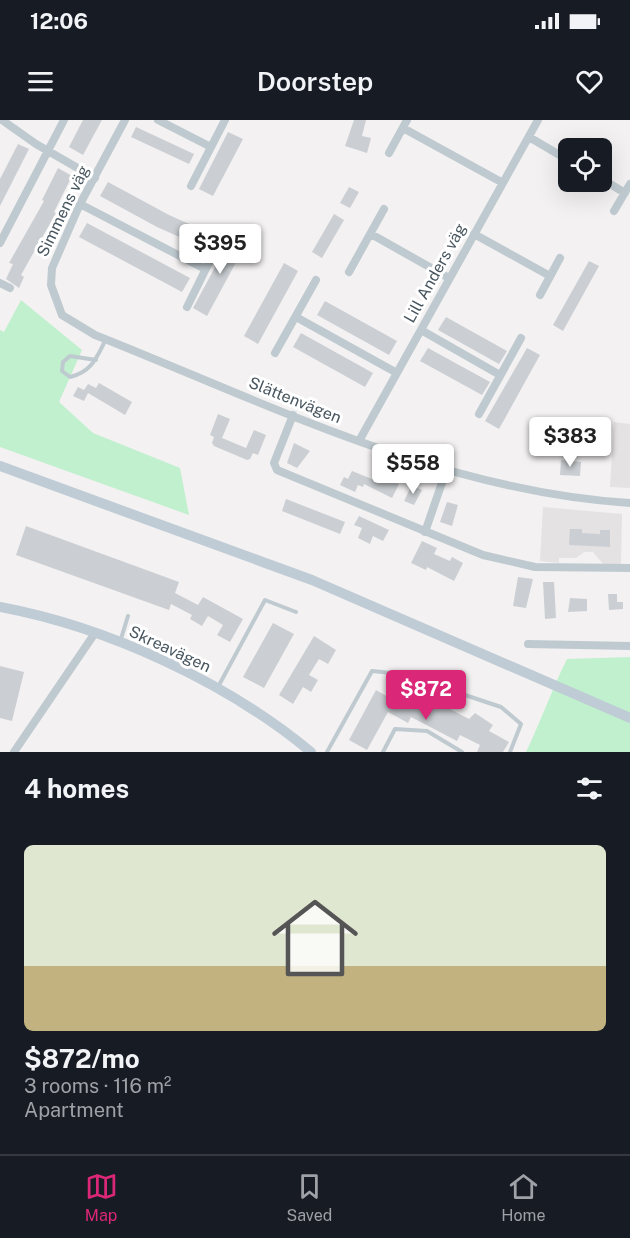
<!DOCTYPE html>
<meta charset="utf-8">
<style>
:root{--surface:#171b24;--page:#20242c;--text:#f1f3f6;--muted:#9ea1a6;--line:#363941;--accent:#db2777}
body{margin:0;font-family:"Public Sans",sans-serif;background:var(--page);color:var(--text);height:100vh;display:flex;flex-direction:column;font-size:22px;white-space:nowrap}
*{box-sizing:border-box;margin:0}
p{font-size:20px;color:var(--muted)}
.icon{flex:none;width:33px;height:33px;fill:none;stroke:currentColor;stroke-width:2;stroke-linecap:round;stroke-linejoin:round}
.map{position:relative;height:632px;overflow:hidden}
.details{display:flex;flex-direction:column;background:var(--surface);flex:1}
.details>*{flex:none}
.buttons{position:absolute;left:558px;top:18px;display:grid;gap:12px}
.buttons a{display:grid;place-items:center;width:54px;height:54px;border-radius:9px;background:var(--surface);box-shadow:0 6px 24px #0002;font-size:30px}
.price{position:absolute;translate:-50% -51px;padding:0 14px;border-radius:6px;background:#fff;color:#222;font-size:20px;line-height:39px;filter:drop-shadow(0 2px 3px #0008)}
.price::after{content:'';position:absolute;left:50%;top:36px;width:18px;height:14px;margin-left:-9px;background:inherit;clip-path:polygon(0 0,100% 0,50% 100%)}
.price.on{background:var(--accent);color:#fff}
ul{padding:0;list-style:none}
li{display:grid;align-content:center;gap:12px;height:318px;padding:0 24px}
li span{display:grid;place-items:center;height:186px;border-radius:9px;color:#555}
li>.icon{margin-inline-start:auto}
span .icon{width:108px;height:108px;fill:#fffc;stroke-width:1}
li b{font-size:26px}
h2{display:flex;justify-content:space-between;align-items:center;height:72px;padding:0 24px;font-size:26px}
.status{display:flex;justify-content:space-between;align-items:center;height:42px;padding:0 30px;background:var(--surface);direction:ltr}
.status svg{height:16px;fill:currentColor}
header{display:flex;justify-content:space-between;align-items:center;height:78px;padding:0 24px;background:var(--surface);font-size:27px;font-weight:600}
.tab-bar{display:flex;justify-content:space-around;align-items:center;height:84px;border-top:2px solid var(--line);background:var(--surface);font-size:16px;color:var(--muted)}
.tab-bar a{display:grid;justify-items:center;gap:3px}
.tab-bar .on{color:var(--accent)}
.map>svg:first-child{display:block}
.education{fill:#e4e2e3}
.green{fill:#c0f0ce}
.building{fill:#cbcfd3}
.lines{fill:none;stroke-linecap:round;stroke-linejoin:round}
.lane{stroke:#bfcad0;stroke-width:4}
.street{stroke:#bfcad0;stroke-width:8}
.secondary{stroke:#bfcbd5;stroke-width:10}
.labels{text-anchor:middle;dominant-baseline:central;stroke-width:6;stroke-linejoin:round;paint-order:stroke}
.street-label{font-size:16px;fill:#48565f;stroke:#fff}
</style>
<div class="status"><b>12:06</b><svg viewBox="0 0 49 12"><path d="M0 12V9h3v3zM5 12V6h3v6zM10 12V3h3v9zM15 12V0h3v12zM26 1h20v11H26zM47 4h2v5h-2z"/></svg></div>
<header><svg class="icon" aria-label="menu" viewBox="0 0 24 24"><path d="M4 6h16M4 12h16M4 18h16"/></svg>Doorstep<svg class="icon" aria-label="heart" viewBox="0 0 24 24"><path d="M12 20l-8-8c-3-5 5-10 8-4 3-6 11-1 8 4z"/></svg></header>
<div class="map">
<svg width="630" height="632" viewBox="0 0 630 632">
<rect width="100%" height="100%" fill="#f3f1f1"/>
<path class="education" d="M 614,302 L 630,304 L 630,368 L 610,367 Z
M 543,387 L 622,394 L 621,445 L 604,445 L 593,432 L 584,432 L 576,438 L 559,438 L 559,443 L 540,441 Z"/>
<path class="green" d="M 21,180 L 82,230 L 59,282 L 93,313 L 180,348 L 189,395 L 0,327 L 0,210 L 4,212 Z
M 630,537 L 630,632 L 526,632 C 541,601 552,569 567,539 Z"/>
<path class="building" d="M 83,0 L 102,0 L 83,35 L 69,27 Z
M 354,0 L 366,0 L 362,16 L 371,18 L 367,33 L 345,26 Z
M 136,7 L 194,34 L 189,44 L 131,17 Z
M 228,12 L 243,19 L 213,76 L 199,69 Z
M 18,24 L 29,29 L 0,86 L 0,59 Z
M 58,48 L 72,56 L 54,92 L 56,93 L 21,155 L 24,157 L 19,168 L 6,159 L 13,144 L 9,143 L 44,81 L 42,80 Z
M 108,62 L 169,95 L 214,115 L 206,129 L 157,107 L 100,76 Z
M 349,67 L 359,72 L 350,88 L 340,83 Z
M 334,94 L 344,100 L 322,138 L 312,132 Z
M 87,103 L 190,158 L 182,172 L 79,117 Z
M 233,114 L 247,122 L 207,196 L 193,188 Z
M 589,141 L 599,146 L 563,211 L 553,205 Z
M 284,143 L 298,151 L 258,224 L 244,216 Z
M 325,181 L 397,221 L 389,235 L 317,195 Z
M 446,197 L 507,231 L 499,244 L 438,210 Z
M 301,213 L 373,253 L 365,267 L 293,227 Z
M 428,228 L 490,262 L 482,275 L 420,241 Z
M 527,228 L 540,235 L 499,309 L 485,301 Z
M 99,263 L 132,282 L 125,295 L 88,273 L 84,281 L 73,276 L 78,267 L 84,270 L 88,264 L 96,268 Z
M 218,294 L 230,299 L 222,318 L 246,328 L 254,310 L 266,315 L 258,335 L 253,333 L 250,339 L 247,340 L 214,326 L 212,323 L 214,317 L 210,315 Z
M 294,323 L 310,331 L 297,348 L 287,343 Z
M 561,340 L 581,342 L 580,356 L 560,355 Z
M 352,351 L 377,361 L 380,355 L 399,364 L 392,378 L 364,364 L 363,367 L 358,365 L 355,372 L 340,365 L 344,357 L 348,359 Z
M 412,365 L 422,370 L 414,385 L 404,381 Z
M 286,379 L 345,402 L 340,414 L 282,391 Z
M 447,382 L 458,385 L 452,406 L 440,402 Z
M 359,396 L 389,410 L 383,421 L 373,416 L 370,424 L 358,418 L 362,408 L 354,405 Z
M 26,406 L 179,462 L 175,473 L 198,485 L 203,477 L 243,499 L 230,522 L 217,515 L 223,505 L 208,496 L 202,506 L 190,499 L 192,495 L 171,484 L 169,490 L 16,435 Z
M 570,409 L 582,409 L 582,413 L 600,414 L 600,410 L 610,410 L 610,427 L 569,425 Z
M 422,421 L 437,428 L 434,434 L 450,441 L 452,437 L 463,443 L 454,461 L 427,447 L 426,450 L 411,443 Z
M 518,457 L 533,459 L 526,488 L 513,486 Z
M 543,462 L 554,462 L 556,498 L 545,499 Z
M 608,474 L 617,474 L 617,482 L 623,482 L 623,489 L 609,490 Z
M 570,478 L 587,479 L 587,491 L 568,492 Z
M 273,503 L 294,514 L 264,568 L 243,557 Z
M 314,516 L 336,530 L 328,544 L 319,539 L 309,555 L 318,560 L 311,572 L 303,567 L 293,584 L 279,575 Z
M 0,546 L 24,552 L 12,601 L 0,598 Z
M 376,570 L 395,581 L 400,571 L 419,582 L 423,575 L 469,599 L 475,593 L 493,605 L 489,611 L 509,622 L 503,632 L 477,632 L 480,625 L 460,615 L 457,621 L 411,597 L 408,603 L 388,592 L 367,630 L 349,620 Z"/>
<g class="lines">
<path class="lane" d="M 96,240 L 70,236 L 63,242 L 62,251 L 70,257 C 91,252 96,239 105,221
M 120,522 L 128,496
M 218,567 L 265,480 L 296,492
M 327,632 L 372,551 L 402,554 L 501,587 L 521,604 L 510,632
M 383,632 L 395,609 L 427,611 L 462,632"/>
<path class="street" d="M 2,0 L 36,24 L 95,58
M 125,0 L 80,84 L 52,148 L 51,165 L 62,195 L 95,215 C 269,284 440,371 630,383
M 158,0 L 211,27
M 403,8 L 503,63
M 529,17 L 568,40
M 389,33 L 407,0
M 602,59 L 625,73
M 191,66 L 225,0
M 80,84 L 205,149
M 614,91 L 630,64
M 371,114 L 449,158
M 474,114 L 550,156
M 0,123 L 64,0
M 349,152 L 384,89
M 0,163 L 10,168
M 540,175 L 560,138
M 187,187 L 225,110
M 296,197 L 397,253
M 421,210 L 500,255
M 275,233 L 316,160
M 479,294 L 521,218
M 293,295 L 274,343 L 277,350 L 483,435 L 535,447 L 630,448
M 359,321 L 538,0
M 425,412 L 446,351
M 528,524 L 630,526
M 14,632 L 95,513"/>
<path class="secondary" d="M 0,346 L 312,460 L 630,598
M 0,487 C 107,507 227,562 311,632"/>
</g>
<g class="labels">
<g class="street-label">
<text transform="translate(63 91) rotate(-64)">Simmens väg</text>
<text transform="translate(435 153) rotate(-61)">Lill Anders väg</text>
<text transform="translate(295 280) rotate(22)">Slättenvägen</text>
<text transform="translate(170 529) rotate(25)">Skreavägen</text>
</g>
</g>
</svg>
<div class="buttons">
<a><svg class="icon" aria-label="locate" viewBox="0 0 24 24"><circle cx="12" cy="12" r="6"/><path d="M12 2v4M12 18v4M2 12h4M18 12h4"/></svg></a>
</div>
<b class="price" style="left:220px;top:155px">$395</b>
<b class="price" style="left:570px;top:348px">$383</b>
<b class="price" style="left:413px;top:375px">$558</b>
<b class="price on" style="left:426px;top:601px">$872</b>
</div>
<section class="details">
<h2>4 homes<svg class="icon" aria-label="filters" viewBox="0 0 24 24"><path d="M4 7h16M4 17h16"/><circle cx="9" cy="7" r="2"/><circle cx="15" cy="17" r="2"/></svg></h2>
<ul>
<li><span style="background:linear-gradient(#dfe7d0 65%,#c2b280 0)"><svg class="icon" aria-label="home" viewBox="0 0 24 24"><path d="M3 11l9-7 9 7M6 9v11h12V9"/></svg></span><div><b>$872/mo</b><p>3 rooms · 116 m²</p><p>Apartment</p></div></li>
</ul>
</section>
<nav class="tab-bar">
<a class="on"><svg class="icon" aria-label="map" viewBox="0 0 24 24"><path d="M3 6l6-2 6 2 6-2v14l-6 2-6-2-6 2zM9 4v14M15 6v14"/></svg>Map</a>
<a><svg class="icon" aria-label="saved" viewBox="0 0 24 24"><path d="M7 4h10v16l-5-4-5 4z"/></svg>Saved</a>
<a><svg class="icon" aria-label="home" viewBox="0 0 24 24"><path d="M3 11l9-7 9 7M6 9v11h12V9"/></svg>Home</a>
</nav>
